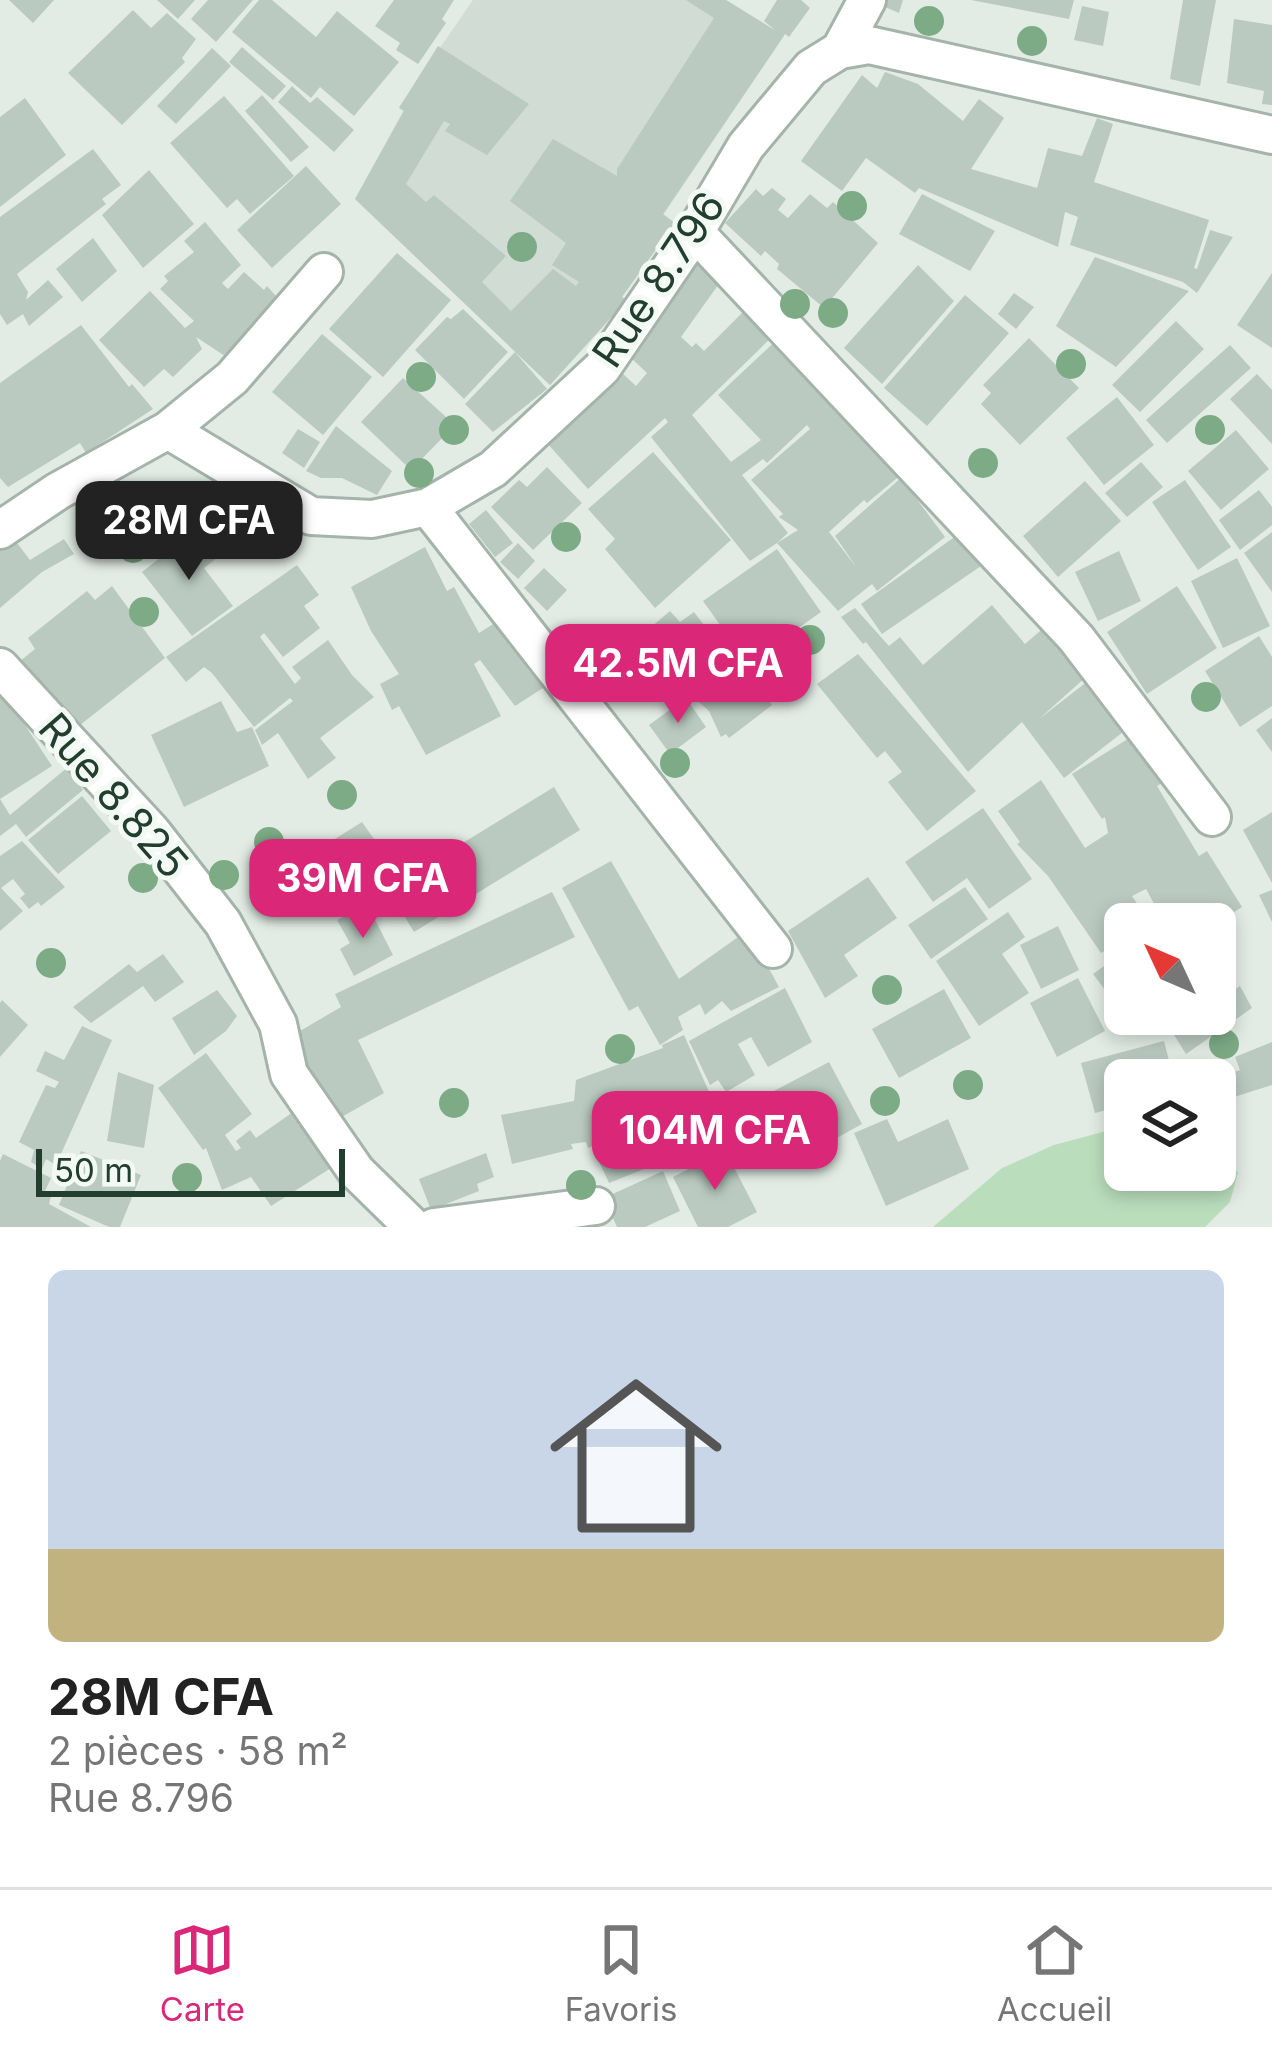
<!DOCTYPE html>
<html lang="fr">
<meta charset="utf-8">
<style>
:root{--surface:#fff;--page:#f2f2f2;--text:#222;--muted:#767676;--line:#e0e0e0;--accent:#db2777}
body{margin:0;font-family:Inter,sans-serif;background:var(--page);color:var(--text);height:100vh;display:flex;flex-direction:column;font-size:45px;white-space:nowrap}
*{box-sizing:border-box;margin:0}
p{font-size:39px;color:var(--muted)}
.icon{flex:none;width:66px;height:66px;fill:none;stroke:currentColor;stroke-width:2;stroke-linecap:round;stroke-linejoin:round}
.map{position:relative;height:1227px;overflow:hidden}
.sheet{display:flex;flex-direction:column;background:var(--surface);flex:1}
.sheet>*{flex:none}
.needle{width:78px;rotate:314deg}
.fabs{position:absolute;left:1104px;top:903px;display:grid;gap:24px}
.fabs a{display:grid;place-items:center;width:132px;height:132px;border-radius:18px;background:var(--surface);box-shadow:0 6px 18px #0003;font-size:60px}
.scale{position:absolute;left:36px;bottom:30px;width:309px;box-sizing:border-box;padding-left:12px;border:6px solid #223e2f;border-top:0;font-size:33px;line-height:42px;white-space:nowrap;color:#223e2f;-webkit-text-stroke:9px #f3f9f4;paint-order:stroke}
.price{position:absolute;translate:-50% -102px;padding:0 27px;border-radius:24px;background:var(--accent);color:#fff;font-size:39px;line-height:78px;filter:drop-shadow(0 3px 6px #0008)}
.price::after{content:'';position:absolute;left:50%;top:72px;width:36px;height:27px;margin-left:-18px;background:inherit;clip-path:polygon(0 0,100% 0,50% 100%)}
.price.current{background:#222;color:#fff}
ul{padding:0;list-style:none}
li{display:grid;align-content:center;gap:24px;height:636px;padding:0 48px}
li+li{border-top:3px solid var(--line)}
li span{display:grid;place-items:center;height:372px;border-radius:18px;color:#555}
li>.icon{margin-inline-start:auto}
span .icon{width:216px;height:216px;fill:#fffc;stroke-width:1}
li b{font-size:51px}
.tab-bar{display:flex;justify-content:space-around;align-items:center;height:168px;border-top:3px solid var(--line);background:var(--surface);font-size:33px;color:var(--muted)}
.tab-bar a{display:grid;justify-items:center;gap:6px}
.tab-bar .current{color:var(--accent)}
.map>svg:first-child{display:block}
.built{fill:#d0dcd4}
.green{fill:#badebc}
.building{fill:#bacac0;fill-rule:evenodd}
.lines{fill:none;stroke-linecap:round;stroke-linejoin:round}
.minor-casing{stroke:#a5b4ab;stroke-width:42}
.minor{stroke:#fff;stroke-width:36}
.tree{fill:#7dab85}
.labels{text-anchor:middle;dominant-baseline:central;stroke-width:10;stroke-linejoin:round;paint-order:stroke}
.street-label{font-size:42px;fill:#223e2f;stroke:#f3f9f4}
</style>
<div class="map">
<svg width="1272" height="1227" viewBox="0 0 1272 1227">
<rect width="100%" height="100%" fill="#e2ece5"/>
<path class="built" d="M 473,0 L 726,0 L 784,36 L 664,214 L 622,296 L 626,301 L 550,385 L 355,199 L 403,111 L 399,107 Z"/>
<path class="green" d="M 1125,1126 L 1125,1170 L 1215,1170 L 1215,1154 L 1238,1172 L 1230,1202 L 1205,1227 L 933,1227 L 1002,1168 L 1054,1145 Z"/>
<path class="building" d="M 9,0 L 54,0 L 33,23 Z
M 157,0 L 195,0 L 178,19 Z
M 208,0 L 253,0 L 216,42 L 191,19 Z
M 259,0 L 272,0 L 316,37 L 337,11 L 399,62 L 354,116 L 320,87 L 311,98 L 232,32 Z
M 394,0 L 454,0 L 442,19 L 446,23 L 418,64 L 396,50 L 400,43 L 375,26 Z
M 686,0 L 726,0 L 776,31 L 764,21 L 777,0 L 801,0 L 810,8 L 789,37 L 785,34 L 663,214 L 675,223 L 622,297 L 626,301 L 550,385 L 355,199 L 404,111 L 399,108 L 438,46 L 529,104 L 487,155 L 445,131 L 450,124 L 444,121 L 406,184 L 426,202 L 434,195 L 506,256 L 482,282 L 511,311 L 553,269 L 576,286 L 579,282 L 552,265 L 566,243 L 510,201 L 553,139 L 617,176 L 617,169 L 714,18 Z
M 880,0 L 903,0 L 899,13 L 878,4 Z
M 971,0 L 1074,0 L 1069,19 Z
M 1183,0 L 1216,0 L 1200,86 L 1170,79 Z
M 1082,6 L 1109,12 L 1103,46 L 1074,40 Z
M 133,10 L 151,28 L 167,13 L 196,39 L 182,58 L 185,62 L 122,125 L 68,73 Z
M 1234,19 L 1272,25 L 1272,105 L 1262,104 L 1264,91 L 1227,83 Z
M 242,47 L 286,86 L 273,100 L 229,62 Z
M 212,48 L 231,66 L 176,124 L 157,106 Z
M 885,72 L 918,84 L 963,121 L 979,99 L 1004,118 L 971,169 L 1037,188 L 1048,148 L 1082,156 L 1097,118 L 1113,124 L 1094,182 L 1209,220 L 1194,268 L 1197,269 L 1210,230 L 1233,237 L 1197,293 L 1183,282 L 1070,245 L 1078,217 L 1065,212 L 1058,247 L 919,188 L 915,193 L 866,158 L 842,191 L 801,161 L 862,75 L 877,88 Z
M 292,86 L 310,103 L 317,97 L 354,130 L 334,152 L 278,102 Z
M 262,95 L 309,147 L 291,162 L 245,111 Z
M 224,96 L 294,176 L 250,214 L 237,199 L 227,208 L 170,143 Z
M 25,98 L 66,155 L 0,207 L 0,117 Z
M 93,149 L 121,185 L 102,199 L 106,204 L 17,274 L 28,292 L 26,300 L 48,280 L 63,297 L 29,326 L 23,314 L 7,325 L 0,314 L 0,217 Z
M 306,166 L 341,204 L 272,268 L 237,230 Z
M 149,170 L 194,224 L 143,268 L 102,215 Z
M 772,188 L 786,199 L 778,210 L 788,218 L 810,194 L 827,208 L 833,202 L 878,243 L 824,308 L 777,269 L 779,264 L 765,251 L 761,256 L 725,223 L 756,189 L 763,196 Z
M 922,194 L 995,231 L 970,271 L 899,234 Z
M 205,222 L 241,265 L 222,283 L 228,289 L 244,272 L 264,290 L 267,286 L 284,305 L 231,360 L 196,337 L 202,349 L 173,377 L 164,369 L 144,387 L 99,340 L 150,291 L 185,328 L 194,321 L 160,289 L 168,281 L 164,276 L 194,252 L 184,241 Z
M 93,238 L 117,271 L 82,302 L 56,269 Z
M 397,253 L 451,300 L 383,377 L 329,329 Z
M 1095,257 L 1189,291 L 1116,367 L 1056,326 Z
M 692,261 L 717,264 L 726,274 L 681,337 L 692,347 L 696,343 L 704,351 L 752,303 L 779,330 L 692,415 L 731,462 L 761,440 L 718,395 L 783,334 L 908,469 L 867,503 L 864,500 L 829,532 L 857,568 L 835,536 L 901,478 L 945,537 L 877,591 L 872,584 L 838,611 L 777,543 L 750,561 L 651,437 L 668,422 L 665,418 L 588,489 L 547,443 L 622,373 L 636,386 L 647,373 L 627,354 ZM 807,425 L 810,429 L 751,480 L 783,514 L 779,517 L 798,530 L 777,543 L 788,533 L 742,475 L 763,459 L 767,463 Z
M 918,265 L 954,301 L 882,384 L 844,348 Z
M 1272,273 L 1272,348 L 1237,325 Z
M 1014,293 L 1034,307 L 1016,329 L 998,314 Z
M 965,295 L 1009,333 L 927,426 L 884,388 Z
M 463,309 L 508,352 L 464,399 L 415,350 L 447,317 L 451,319 Z
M 1176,321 L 1204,349 L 1140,412 L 1112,385 Z
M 81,325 L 129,387 L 132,384 L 153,409 L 86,453 L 80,443 L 8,487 L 0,478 L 0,383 Z
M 322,334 L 372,377 L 323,435 L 272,392 Z
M 1029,338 L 1079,388 L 1020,445 L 981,404 L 991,393 L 983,385 Z
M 1230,345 L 1251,368 L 1167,443 L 1146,420 Z
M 515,352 L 547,389 L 493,432 L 465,404 Z
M 1257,374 L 1272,390 L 1272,444 L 1230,399 Z
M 403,378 L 455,425 L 411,470 L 361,422 Z
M 1117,397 L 1154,445 L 1104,485 L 1066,438 Z
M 336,426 L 392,471 L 377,495 L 342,478 L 321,478 L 306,471 Z
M 298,429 L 320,442 L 304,468 L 282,453 Z
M 1236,430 L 1269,469 L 1221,510 L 1188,471 Z
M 653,452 L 731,540 L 655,608 L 605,549 L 615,539 L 588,509 Z
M 1141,462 L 1163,487 L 1127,517 L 1105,493 Z
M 547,467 L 582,503 L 533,550 L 491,507 L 519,480 L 527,487 Z
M 1185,480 L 1231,547 L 1198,570 L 1152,502 Z
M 1085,481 L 1121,521 L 1058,577 L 1023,536 Z
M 1259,490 L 1272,507 L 1272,525 L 1240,550 L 1219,520 Z
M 486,510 L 513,543 L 495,557 L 469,524 Z
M 197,529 L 218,557 L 204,568 L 233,606 L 192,636 L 142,572 Z
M 1272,532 L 1272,592 L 1244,553 Z
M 960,533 L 984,564 L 882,634 L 861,604 Z
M 14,539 L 30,560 L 64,539 L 74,554 L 42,572 L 0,608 L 0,550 Z
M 518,543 L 535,561 L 518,579 L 500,562 Z
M 425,547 L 447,591 L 454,587 L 479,633 L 501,619 L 554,681 L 515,706 L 480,660 L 474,664 L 501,716 L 426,755 L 399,706 L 392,710 L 380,684 L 399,674 L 371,631 L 351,587 Z
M 777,549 L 821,612 L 748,664 L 703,601 Z
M 1119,551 L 1141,601 L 1098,621 L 1075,572 Z
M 1237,558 L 1270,626 L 1223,648 L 1191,581 Z
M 297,565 L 319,595 L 304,606 L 320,628 L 283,657 L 264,633 L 260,637 L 295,684 L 301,678 L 292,667 L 328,640 L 352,675 L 374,697 L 320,738 L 336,758 L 308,779 L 278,733 L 262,745 L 255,730 L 293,701 L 290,698 L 254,727 L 212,673 L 204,667 L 186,682 L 166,657 Z
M 544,568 L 567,590 L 547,611 L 524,588 Z
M 112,586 L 165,658 L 75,729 L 19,662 L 35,649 L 28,638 L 87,591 L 95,600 Z
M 1177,586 L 1217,648 L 1147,694 L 1107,632 Z
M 992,605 L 1025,644 L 1054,619 L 1096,668 L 1039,719 L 1093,677 L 1132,725 L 1064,778 L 1022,722 L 968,772 L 866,642 L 863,644 L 841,617 L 855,608 L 889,646 L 900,637 L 923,665 Z
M 670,611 L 680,622 L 694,612 L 707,629 L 712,626 L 772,705 L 729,738 L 726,734 L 721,737 L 709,711 L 679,684 L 644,633 Z
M 1259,636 L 1272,657 L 1272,706 L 1240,727 L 1205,671 Z
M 858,654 L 976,791 L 927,831 L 888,782 L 902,772 L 885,751 L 877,758 L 817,684 Z
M 5,693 L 23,714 L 19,716 L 52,766 L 0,799 L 0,696 Z
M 686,698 L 706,727 L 670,754 L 649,725 Z
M 221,701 L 237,732 L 252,727 L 269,766 L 184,807 L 151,735 Z
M 1272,718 L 1272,752 L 1256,730 Z
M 1134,735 L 1165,781 L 1157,786 L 1199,856 L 1207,851 L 1242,907 L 1216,924 L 1156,924 L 1162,918 L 1146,889 L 1132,896 L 1151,924 L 1125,924 L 1125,939 L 1101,953 L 1048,876 L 1017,844 L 1020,842 L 998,811 L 1041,780 L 1085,848 L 1108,833 L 1105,817 L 1102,819 L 1072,774 Z
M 68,767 L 83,790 L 26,837 L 16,824 L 0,836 L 0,799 L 10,815 Z
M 554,787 L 580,830 L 414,932 L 388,889 Z
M 82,796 L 111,831 L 58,874 L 28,840 Z
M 983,808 L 1032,879 L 989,909 L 967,878 L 933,902 L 905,862 Z
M 1272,812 L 1272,883 L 1243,830 Z
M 362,822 L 374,839 L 366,845 L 374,860 L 336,885 L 314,852 Z
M 22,841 L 65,887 L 41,906 L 38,902 L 29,909 L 20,898 L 25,894 L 13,879 L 1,888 L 23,911 L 0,931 L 0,856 Z
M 611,861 L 679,979 L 748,930 L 779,987 L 731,1011 L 722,1001 L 705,1015 L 700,1004 L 678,1017 L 683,1030 L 660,1045 L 638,1006 L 629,1011 L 562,888 Z
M 868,877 L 897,918 L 844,955 L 858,976 L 825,998 L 788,931 Z
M 965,887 L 988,919 L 931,959 L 908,925 Z
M 1272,890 L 1272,922 L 1259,895 Z
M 552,892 L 575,937 L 358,1040 L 384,1093 L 331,1123 L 288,1038 L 341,1007 L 335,994 Z
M 367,904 L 393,955 L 354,976 L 340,949 L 350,943 L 337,920 Z
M 1008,912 L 1025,937 L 1002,954 L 1029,993 L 979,1026 L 936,961 Z
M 1058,926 L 1079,970 L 1041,989 L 1020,945 Z
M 1125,951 L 1125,992 L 1114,1002 L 1093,974 Z
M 163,954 L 184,982 L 155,1002 L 143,986 L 91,1023 L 73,1007 L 129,964 L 137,972 Z
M 1078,978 L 1105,1031 L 1057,1057 L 1030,1003 Z
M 1240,986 L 1252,1008 L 1186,1054 L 1161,1014 L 1215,1014 L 1215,992 L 1220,1000 Z
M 785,988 L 812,1042 L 768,1067 L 751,1037 L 738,1044 L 755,1075 L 726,1092 L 718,1080 L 710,1085 L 689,1041 Z
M 944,989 L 971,1038 L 899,1078 L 872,1029 Z
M 217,990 L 237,1016 L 226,1031 L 194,1055 L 172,1018 Z
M 2,1000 L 28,1025 L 0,1057 L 0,1003 Z
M 82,1026 L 112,1040 L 56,1165 L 46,1159 L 42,1169 L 31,1162 L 34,1150 L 19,1142 L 46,1085 L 55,1088 L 59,1082 L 36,1071 L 45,1051 L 64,1060 Z
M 684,1035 L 710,1094 L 664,1116 L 661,1113 L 642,1122 L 639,1117 L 599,1133 L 599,1144 L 588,1148 L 586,1142 L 571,1144 L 573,1149 L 512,1164 L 501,1115 L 574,1101 L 576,1080 L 663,1048 L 662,1045 Z
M 1164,1041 L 1174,1080 L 1125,1080 L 1125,1105 L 1095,1113 L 1081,1063 Z
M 1272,1042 L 1272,1085 L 1215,1103 L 1215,1079 L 1240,1070 L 1235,1057 Z
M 206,1053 L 252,1114 L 225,1135 L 236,1151 L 241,1148 L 236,1141 L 250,1130 L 256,1138 L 293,1112 L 331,1168 L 271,1206 L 251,1177 L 222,1190 L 206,1148 L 203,1150 L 158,1088 Z
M 829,1062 L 862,1124 L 804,1156 L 799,1151 L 786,1158 L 757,1100 Z
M 118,1072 L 154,1085 L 144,1148 L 107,1141 Z
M 887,1119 L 898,1142 L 948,1119 L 969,1169 L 886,1206 L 854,1133 Z
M 661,1126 L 674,1157 L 609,1183 L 596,1155 Z
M 725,1150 L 757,1212 L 728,1227 L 698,1227 L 673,1177 Z
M 81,1151 L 141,1175 L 120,1227 L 109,1227 L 59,1205 Z
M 486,1153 L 494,1177 L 477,1184 L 479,1191 L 431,1210 L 419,1179 Z
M 3,1154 L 51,1178 L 45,1191 L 51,1196 L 49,1204 L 91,1227 L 0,1227 L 0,1161 Z
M 663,1171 L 680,1211 L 645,1227 L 617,1227 L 604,1198 Z"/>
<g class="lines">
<g class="minor-casing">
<path id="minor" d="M 840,50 L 867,0
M 695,232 L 1076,638 L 1212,817
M 168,430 L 232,378 L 324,272
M 428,507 L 773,949
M 0,530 L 58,491 L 168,430 L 311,516 L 372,519 L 428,507 L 493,469 L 602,368 L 695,232 L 746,146 L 811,68 L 840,50 L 869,45 L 1272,135
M 0,667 L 152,832 L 223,923 L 278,1024 L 289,1074 L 356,1171 L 413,1227
M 434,1227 L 596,1206"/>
</g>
<use href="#minor" class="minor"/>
</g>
<g class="tree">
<circle cx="929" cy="21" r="15"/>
<circle cx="1032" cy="41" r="15"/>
<circle cx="852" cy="206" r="15"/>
<circle cx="522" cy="247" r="15"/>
<circle cx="795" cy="304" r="15"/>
<circle cx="833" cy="313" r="15"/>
<circle cx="1071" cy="364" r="15"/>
<circle cx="421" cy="377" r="15"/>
<circle cx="454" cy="430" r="15"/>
<circle cx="1210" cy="430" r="15"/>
<circle cx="983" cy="463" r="15"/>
<circle cx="419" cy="473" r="15"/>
<circle cx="566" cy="537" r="15"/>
<circle cx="133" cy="548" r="15"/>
<circle cx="144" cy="612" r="15"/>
<circle cx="810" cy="640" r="15"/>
<circle cx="635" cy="684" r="15"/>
<circle cx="1206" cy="697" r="15"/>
<circle cx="675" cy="763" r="15"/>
<circle cx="342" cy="795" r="15"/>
<circle cx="269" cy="842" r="15"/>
<circle cx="224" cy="875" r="15"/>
<circle cx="143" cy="878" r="15"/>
<circle cx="51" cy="963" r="15"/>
<circle cx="887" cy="990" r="15"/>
<circle cx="1224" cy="1044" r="15"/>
<circle cx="620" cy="1049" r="15"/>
<circle cx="968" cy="1085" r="15"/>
<circle cx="885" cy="1101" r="15"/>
<circle cx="454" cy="1103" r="15"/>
<circle cx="699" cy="1138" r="15"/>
<circle cx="187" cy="1178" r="15"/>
<circle cx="581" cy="1185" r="15"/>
</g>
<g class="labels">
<g class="street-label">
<text transform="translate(658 279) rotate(-56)">Rue 8.796</text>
<text transform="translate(114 795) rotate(49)">Rue 8.825</text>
</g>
</g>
</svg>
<div class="fabs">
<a><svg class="needle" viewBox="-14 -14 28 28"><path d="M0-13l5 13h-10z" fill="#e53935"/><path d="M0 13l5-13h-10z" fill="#767676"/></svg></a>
<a><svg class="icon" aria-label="layers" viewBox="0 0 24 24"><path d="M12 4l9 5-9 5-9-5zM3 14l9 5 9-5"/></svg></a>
</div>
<div class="scale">50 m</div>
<b class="price current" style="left:189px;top:583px">28M CFA</b>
<b class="price" style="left:678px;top:726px">42.5M CFA</b>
<b class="price" style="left:363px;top:941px">39M CFA</b>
<b class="price" style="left:715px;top:1193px">104M CFA</b>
</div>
<section class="sheet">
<ul>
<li><span style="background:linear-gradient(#c9d6e8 75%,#c2b280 0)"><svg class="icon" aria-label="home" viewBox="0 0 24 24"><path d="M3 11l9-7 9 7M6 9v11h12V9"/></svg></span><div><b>28M CFA</b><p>2 pièces · 58 m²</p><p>Rue 8.796</p></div></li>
</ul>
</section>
<nav class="tab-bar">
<a class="current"><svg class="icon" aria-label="map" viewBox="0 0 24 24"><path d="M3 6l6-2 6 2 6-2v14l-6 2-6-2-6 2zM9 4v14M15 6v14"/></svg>Carte</a>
<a><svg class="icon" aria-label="saved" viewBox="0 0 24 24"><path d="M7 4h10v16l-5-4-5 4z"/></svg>Favoris</a>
<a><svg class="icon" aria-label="home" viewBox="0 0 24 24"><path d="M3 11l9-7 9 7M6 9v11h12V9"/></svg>Accueil</a>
</nav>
